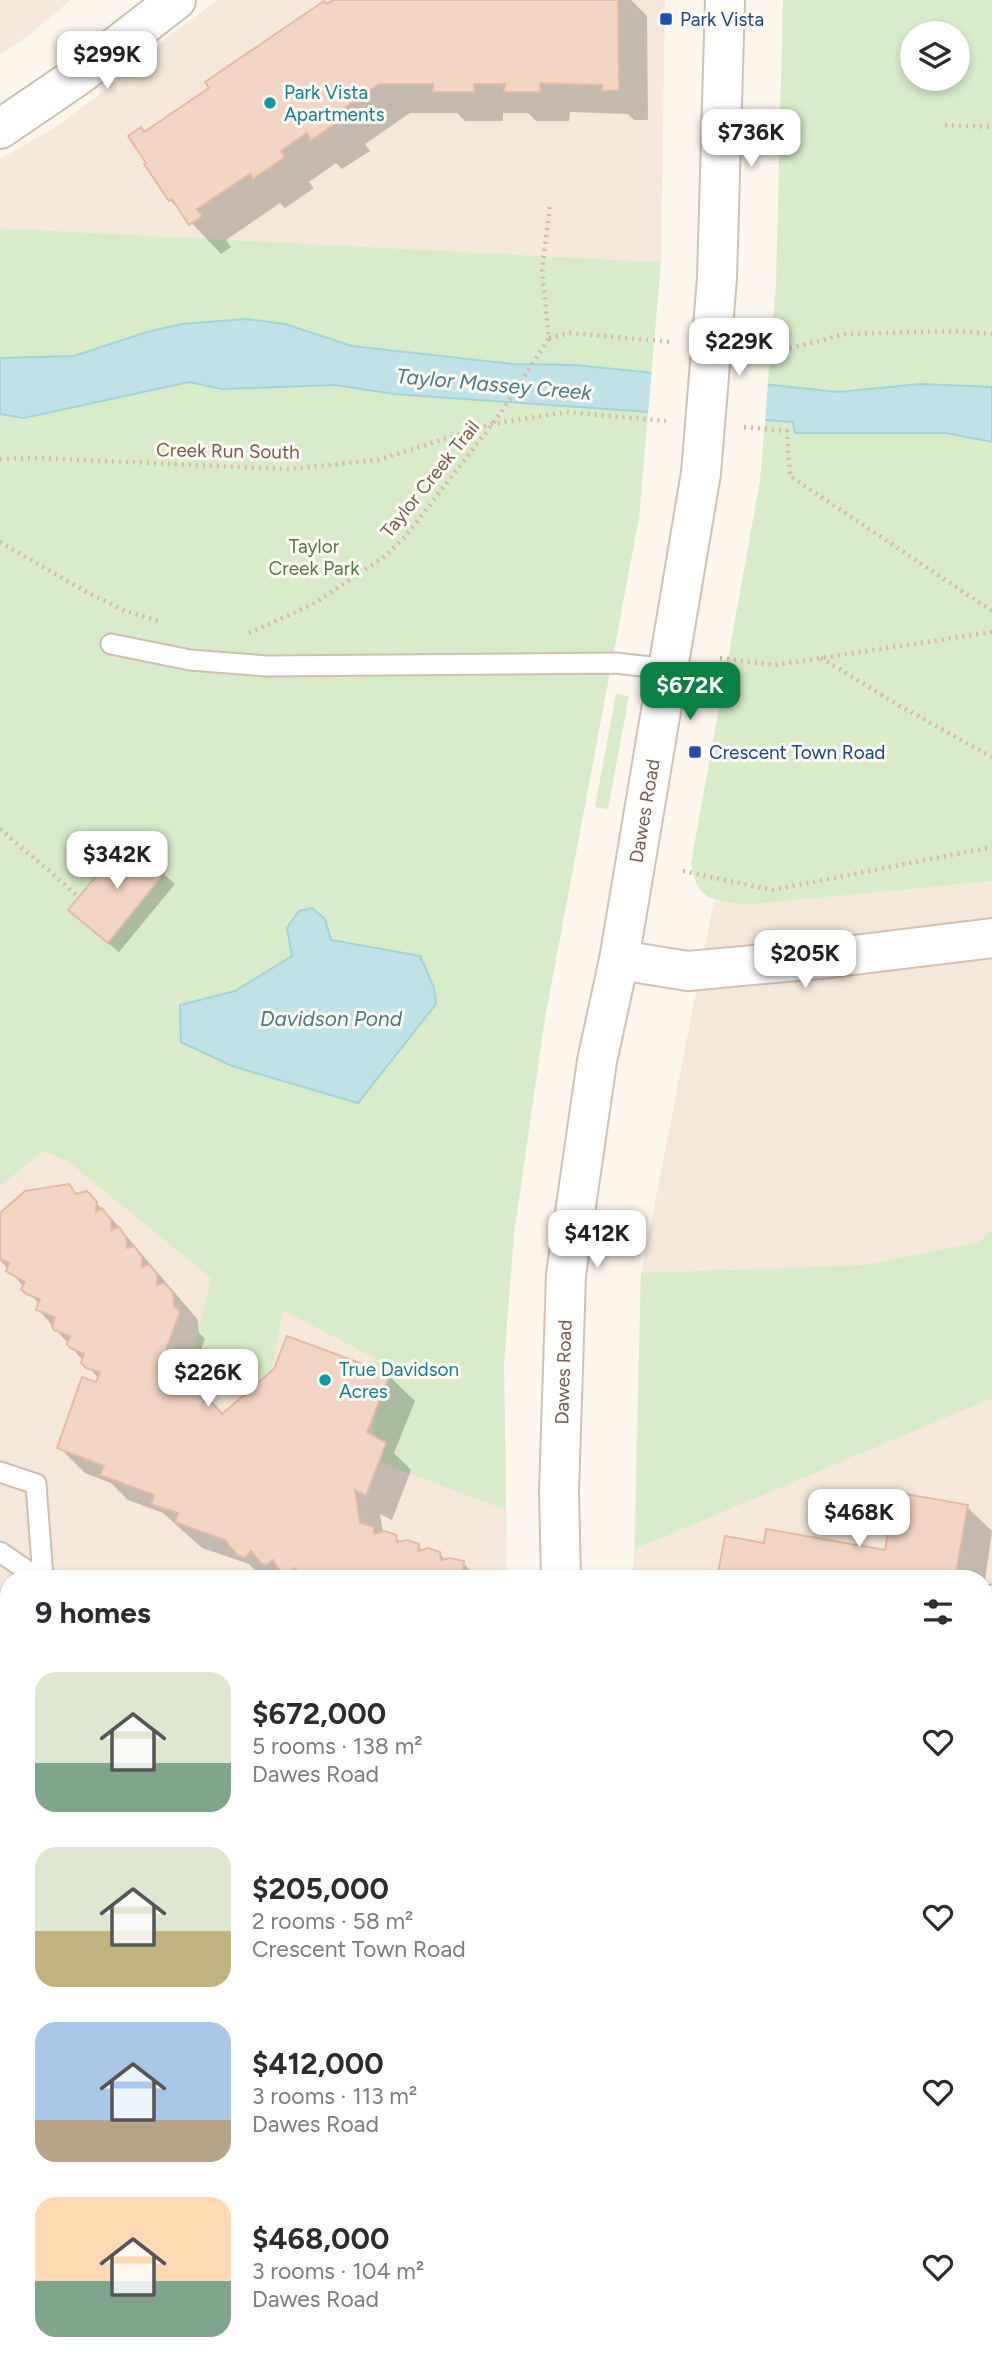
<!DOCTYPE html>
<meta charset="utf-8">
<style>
:root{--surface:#fff;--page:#f2f2f3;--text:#2b2b33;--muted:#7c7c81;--accent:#0b8043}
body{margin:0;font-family:Figtree,sans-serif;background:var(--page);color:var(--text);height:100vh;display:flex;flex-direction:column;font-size:26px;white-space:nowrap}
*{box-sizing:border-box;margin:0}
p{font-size:23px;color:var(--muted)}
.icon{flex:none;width:38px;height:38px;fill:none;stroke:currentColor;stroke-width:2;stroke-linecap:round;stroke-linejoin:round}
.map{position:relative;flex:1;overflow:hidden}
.panel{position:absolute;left:0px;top:1570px;width:992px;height:800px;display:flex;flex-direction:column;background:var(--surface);border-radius:28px 28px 0 0;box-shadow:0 4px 10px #0003}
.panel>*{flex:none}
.buttons{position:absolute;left:900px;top:21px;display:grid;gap:14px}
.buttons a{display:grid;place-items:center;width:70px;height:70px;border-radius:50%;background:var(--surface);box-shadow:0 4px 10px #0003;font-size:35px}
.price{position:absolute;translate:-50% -60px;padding:0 16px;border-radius:14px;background:#fff;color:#222;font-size:23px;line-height:46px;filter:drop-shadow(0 2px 4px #0008)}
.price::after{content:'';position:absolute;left:50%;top:42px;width:21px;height:16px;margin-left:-10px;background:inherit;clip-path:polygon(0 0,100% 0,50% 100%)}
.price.current{background:var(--accent);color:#fff}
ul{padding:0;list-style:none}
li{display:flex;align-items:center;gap:21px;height:175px;padding:0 35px}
li span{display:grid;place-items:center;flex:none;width:196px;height:140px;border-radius:21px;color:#555}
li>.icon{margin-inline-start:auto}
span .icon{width:84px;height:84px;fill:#fffc;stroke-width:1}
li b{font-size:30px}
h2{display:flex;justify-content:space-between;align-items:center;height:84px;padding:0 35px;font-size:30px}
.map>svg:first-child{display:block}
.residential{fill:#f5e8da}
.green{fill:#d8ecc9;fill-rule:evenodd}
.water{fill:#bfe3e8;stroke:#a5d3da;stroke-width:2}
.pier{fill:#fdf6ec}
.shadow{fill:#0003}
.building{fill:#f3d5c3;stroke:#e6bba3;stroke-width:2}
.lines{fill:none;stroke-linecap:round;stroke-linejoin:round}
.lane-casing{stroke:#d1beb0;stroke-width:23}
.street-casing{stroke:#d1beb0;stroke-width:42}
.secondary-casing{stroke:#d6c0b0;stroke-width:42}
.path{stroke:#d9b8a5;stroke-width:4.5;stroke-dasharray:2 5;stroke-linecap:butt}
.lane{stroke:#fff;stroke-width:19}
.street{stroke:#fff;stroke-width:38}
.secondary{stroke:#fff;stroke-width:38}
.secondary-bridge-casing{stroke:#d6c0b0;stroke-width:42;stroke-linecap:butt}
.secondary-bridge{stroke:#fff;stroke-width:38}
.transit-dot{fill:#1a4fb4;stroke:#fffaf3;stroke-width:2.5}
.culture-dot{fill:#0f9aa8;stroke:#fffaf3;stroke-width:2.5}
.labels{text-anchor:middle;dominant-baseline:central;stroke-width:6;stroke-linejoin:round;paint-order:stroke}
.transit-label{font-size:19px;fill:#164399;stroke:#fffaf3;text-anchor:start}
.culture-label{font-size:19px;fill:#0d838f;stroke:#fffaf3;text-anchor:start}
.street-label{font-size:19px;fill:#7a5c4d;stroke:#fffaf3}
.park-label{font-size:19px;fill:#537a41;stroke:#fffaf3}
.water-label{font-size:21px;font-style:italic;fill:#437c86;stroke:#fffaf3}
</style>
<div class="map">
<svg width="992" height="2368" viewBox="0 0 992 2368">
<rect width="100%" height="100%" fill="#fdf6ec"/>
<path class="residential" d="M 0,0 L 71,0 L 29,35 L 0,55 Z
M 218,0 L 665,0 L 661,262 L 0,228 L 0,159 L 54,128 L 114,83 L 171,34 Z
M 992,881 L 992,2368 L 670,2368 L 669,2361 L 984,2361 L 984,1578 L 633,1578 L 641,1273 L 714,901 L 747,905 Z
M 44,1151 L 504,1363 L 507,1578 L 9,1578 L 9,2101 L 0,2097 L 0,1186 Z
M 0,2220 L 9,2225 L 9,2361 L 537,2361 L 538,2368 L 0,2368 Z"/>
<path class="green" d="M 783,0 L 992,0 L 992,881 L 747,905 C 713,900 696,901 691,863 L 760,481 L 776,285 ZM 912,33 L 957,33 L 957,79 L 912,79 Z
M 0,228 L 661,262 L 639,518 L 545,1018 L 514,1234 L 504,1363 L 506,1510 L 372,1459 L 376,1359 L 283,1310 L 263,1417 L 194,1350 L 211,1278 L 70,1163 L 44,1151 L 0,1186 Z
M 616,694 L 629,696 L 608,809 L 595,807 Z
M 992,1230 L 992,1398 L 635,1549 L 641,1273 L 864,1265 L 979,1242 Z"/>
<path class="water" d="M 246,319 L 285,324 L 352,346 L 513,364 L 575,365 L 839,392 L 920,384 L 992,387 L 992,442 L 946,433 L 795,433 L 793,422 L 394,394 L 336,385 L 222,389 L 189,382 L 24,418 L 0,414 L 0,358 L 74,356 L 147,332 L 182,324 Z
M 312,908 L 325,919 L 331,940 L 420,956 L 434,988 L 436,1004 L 358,1103 L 232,1066 L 181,1042 L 180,1005 L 235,991 L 292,956 L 287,928 L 299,911 Z"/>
<path class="pier" d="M 652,369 L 768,381 L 765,423 L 648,415 Z"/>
<path class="shadow" d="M 336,0 L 631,0 L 647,16 L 648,120 L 634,120 L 628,114 L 570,112 L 569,121 L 536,121 L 528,113 L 503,113 L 503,121 L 465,121 L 457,113 L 410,113 L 365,144 L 370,151 L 342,169 L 336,163 L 309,182 L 314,188 L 285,208 L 280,203 L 226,240 L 231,247 L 221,254 L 170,200 L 145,134 Z
M 126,842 L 175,884 L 119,952 L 81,921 Z
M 69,1186 L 78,1195 L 86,1193 L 112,1219 L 198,1320 L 199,1333 L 205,1339 L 191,1376 L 224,1415 L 389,1376 L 415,1401 L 394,1453 L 411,1470 L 392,1520 L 380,1514 L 383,1533 L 395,1537 L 401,1543 L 418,1546 L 423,1551 L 439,1554 L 446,1560 L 463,1563 L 478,1578 L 279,1578 L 276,1576 L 274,1578 L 263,1578 L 249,1564 L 202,1548 L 163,1513 L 128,1500 L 111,1483 L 85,1473 L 59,1447 L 99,1379 L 38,1309 L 40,1305 L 0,1260 L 0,1212 L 2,1214 Z
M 967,1507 L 992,1531 L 984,1588 L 984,1578 L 719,1578 L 726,1538 L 765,1545 L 886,1552 Z
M 0,1972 L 9,1973 L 9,2042 L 0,2041 Z
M 984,2145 L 992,2158 L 992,2203 L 984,2206 Z
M 989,2233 L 992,2236 L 992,2339 L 986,2341 L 984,2339 L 984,2234 Z
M 0,2245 L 9,2253 L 9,2269 L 0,2301 Z
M 20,2361 L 83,2361 L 83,2362 L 26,2366 Z
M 105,2361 L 149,2361 L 149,2368 L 111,2368 Z
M 153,2361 L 211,2361 L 211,2368 L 153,2368 Z
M 217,2361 L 268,2361 L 268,2368 L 218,2368 Z
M 291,2361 L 361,2361 L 362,2368 L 292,2368 Z
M 464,2361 L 546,2361 L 547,2368 L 465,2368 Z
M 735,2361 L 761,2361 L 766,2368 L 721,2368 L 735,2363 Z
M 777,2361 L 816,2361 L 818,2368 L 780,2368 Z"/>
<path class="building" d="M 333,0 L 618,0 L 619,90 L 602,91 L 602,85 L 540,83 L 540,92 L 504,92 L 505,84 L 474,84 L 474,92 L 433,92 L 433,84 L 379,84 L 337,113 L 341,120 L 311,140 L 307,133 L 281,151 L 285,157 L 253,179 L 250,174 L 197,209 L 202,216 L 189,225 L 172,199 L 169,201 L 144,164 L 146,163 L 128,136 L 141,127 L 144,132 L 209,88 L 205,82 L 324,1 L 327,4 Z
M 126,840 L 165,872 L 108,943 L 68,910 Z
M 69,1184 L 76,1194 L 87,1191 L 97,1202 L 96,1212 L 102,1208 L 111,1220 L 112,1230 L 119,1227 L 126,1237 L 127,1248 L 134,1246 L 142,1257 L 142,1267 L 149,1264 L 157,1274 L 157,1285 L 164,1283 L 173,1292 L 174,1305 L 180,1312 L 166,1349 L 175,1361 L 173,1365 L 182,1367 L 190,1377 L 188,1384 L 199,1386 L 206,1396 L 203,1402 L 213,1404 L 222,1414 L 274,1369 L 287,1336 L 390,1374 L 367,1432 L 386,1443 L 366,1496 L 355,1490 L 360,1523 L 374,1527 L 374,1534 L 385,1531 L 396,1535 L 397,1542 L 407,1540 L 419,1544 L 418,1551 L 428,1548 L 440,1552 L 441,1560 L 450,1558 L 464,1561 L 463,1574 L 473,1578 L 302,1578 L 295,1568 L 288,1574 L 281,1572 L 273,1560 L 266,1565 L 261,1563 L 251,1551 L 245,1558 L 237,1555 L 225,1540 L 175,1522 L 178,1513 L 151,1504 L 154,1495 L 100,1475 L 104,1466 L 57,1448 L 82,1377 L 96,1382 L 100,1372 L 86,1368 L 81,1363 L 84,1354 L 70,1348 L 67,1344 L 70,1336 L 54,1330 L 52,1326 L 55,1317 L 36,1310 L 40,1299 L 26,1294 L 21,1289 L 25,1282 L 6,1271 L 9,1263 L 0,1259 L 0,1213 L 25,1191 Z
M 895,1492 L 968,1505 L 955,1578 L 717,1578 L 725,1536 L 764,1543 L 766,1529 L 885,1550 Z
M 0,1970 L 9,1971 L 9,2033 L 0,2031 Z
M 984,2151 L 992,2178 L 992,2189 L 984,2192 Z
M 989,2231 L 992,2239 L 992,2325 L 984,2328 L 984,2232 Z
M 151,2361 L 201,2361 L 201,2368 L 151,2368 Z
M 215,2361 L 258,2361 L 259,2368 L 216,2368 Z
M 290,2361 L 352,2361 L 353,2368 L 290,2368 Z
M 462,2361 L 537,2361 L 538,2367 L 463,2368 Z
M 733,2361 L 758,2361 L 760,2368 L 715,2368 Z
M 775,2361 L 810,2361 L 812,2368 L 778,2368 Z"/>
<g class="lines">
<g class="lane-casing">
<path id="lane" d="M 111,644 L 190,660 L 267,666 L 615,663 L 669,669
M 0,1472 L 36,1484 L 43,1578
M 0,1552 L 38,1578
M 984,1640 L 992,1595
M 984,1823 L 992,1824"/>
</g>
<g class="street-casing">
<path id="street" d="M 0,129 L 79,75 L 176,0
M 984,1886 L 992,1884
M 0,2147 L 9,2151"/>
</g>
<g class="secondary-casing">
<g id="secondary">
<path d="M 717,278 L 725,0"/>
<path d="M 619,960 L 688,971 L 829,958 L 992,938"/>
<path id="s1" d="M 561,1578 L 559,1492 L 566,1275 L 597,1061 L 619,960 L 701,473"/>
<path d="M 615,2361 L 616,2368"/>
</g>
</g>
<path class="path" d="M 945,125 L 992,127
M 549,338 L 570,333 L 673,342
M 748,347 L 787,349 L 846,334 L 956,331 L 992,334
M 744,427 L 787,431 L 790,476 L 992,611
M 0,459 L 37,458 L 287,469 L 378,460 L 492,424 L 566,412 L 666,421
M 0,542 L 85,591 L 125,611 L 162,622
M 249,633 L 315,603 L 384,557 L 405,537 L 500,414 L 549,338 L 542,270 L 550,205
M 720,658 L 775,665 L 992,632
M 821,658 L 900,706 L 992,757
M 0,829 L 79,897
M 683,871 L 772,890 L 992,847"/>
<use href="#lane" class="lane"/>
<use href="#street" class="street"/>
<use href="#secondary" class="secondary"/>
<g class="secondary-bridge-casing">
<path id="secondary-bridge" d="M 701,473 L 717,278"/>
</g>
<use href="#secondary-bridge" class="secondary-bridge"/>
</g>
<g class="transit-dot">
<rect x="659" y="12" width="14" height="14" rx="3.5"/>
<rect x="688" y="745" width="14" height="14" rx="3.5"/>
</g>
<g class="culture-dot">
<circle cx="270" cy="103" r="7"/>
<circle cx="325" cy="1380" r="7"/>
</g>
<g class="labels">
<g class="transit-label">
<text x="680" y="19">Park Vista</text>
<text x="709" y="752">Crescent Town Road</text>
</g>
<g class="culture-label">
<text x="284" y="92">Park Vista<tspan x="284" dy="22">Apartments</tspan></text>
<text x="339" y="1369">True Davidson<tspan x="339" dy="22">Acres</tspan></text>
</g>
<g class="street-label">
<text transform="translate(228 451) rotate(1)">Creek Run South</text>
<text transform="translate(430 479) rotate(-51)">Taylor Creek Trail</text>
<text stroke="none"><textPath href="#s1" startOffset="774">Dawes Road</textPath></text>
<text stroke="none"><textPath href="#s1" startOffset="206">Dawes Road</textPath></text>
</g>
<g class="park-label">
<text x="314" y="546">Taylor<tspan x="314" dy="22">Creek Park</tspan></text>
</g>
<g class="water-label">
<text transform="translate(494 384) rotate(5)">Taylor Massey Creek</text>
<text x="331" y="1018">Davidson Pond</text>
</g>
</g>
</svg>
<div class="buttons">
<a><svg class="icon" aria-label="layers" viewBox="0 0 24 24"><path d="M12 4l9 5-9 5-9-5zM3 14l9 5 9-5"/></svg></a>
</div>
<b class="price" style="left:107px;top:91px">$299K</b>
<b class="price" style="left:751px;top:169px">$736K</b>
<b class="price" style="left:739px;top:378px">$229K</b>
<b class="price current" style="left:690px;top:722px">$672K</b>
<b class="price" style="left:117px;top:891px">$342K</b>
<b class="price" style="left:805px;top:990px">$205K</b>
<b class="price" style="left:597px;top:1270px">$412K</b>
<b class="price" style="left:208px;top:1409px">$226K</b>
<b class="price" style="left:859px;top:1549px">$468K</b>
<section class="panel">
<h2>9 homes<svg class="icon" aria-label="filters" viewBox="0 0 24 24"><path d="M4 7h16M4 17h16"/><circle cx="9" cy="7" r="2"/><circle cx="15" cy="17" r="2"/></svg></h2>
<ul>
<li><span style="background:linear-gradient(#dfe7d0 65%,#7fa58c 0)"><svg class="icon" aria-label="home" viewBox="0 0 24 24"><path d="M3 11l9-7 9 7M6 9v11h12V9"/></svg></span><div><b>$672,000</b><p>5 rooms · 138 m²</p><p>Dawes Road</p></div><svg class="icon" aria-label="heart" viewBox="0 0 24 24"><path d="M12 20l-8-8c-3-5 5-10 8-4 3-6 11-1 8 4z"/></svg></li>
<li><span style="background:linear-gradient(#dfe7d0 60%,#c2b280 0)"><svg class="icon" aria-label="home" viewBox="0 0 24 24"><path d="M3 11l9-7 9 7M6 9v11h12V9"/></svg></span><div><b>$205,000</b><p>2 rooms · 58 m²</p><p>Crescent Town Road</p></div><svg class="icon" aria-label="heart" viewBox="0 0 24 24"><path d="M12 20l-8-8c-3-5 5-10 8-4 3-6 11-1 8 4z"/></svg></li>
<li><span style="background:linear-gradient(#a9c7e8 70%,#b9a48a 0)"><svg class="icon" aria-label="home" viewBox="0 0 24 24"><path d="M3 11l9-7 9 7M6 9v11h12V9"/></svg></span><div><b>$412,000</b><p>3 rooms · 113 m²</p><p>Dawes Road</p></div><svg class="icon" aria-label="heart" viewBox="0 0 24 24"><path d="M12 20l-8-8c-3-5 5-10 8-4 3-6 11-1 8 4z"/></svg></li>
<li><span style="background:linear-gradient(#ffd9b3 60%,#7fa58c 0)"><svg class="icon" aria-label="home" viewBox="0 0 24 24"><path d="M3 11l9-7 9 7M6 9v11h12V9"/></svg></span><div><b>$468,000</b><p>3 rooms · 104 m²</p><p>Dawes Road</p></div><svg class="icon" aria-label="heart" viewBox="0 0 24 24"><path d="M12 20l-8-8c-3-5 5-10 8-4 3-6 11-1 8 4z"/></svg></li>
</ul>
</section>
</div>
